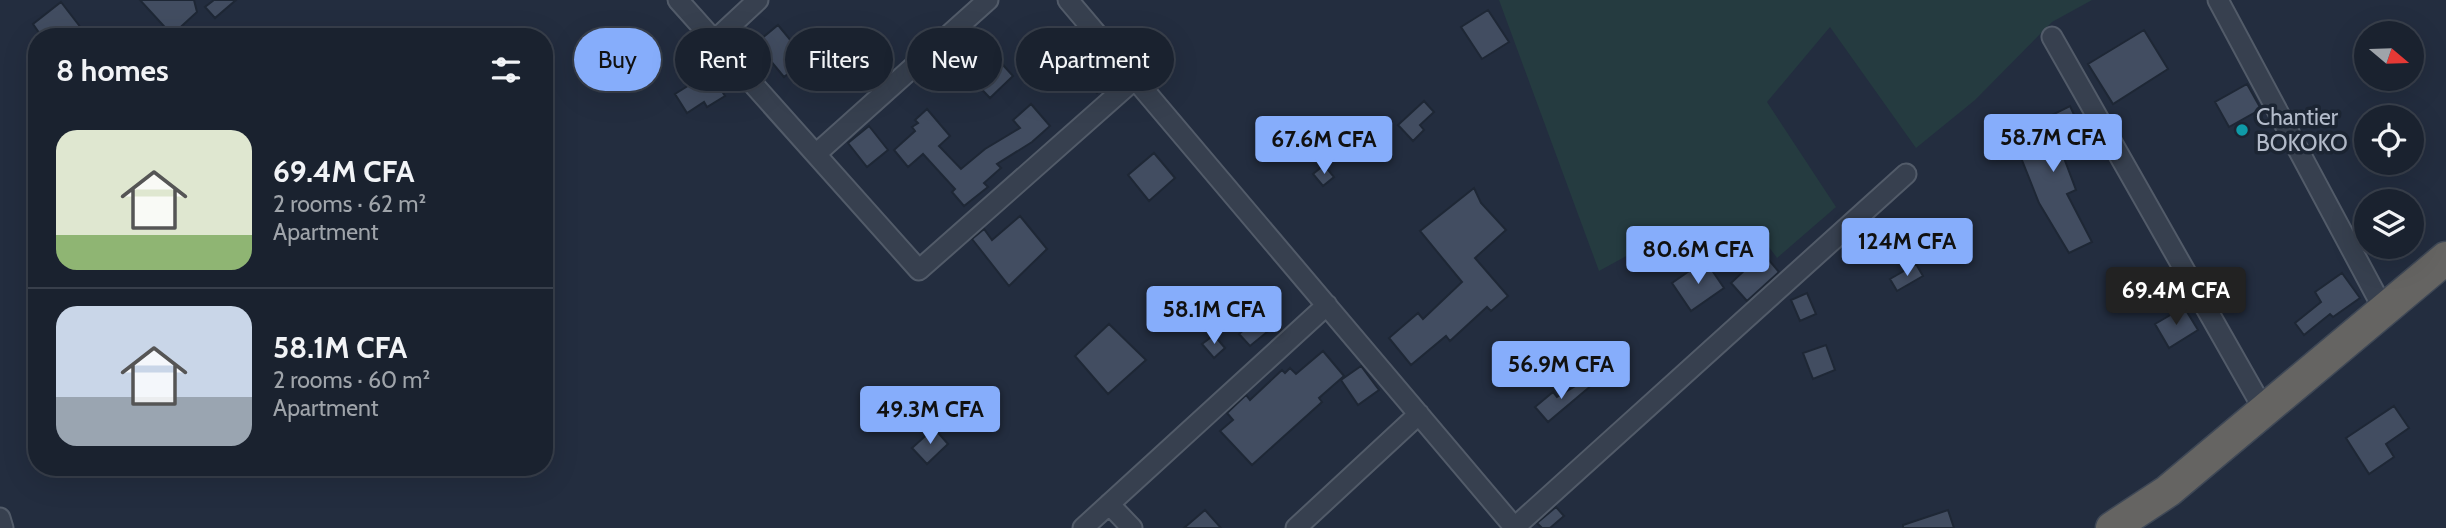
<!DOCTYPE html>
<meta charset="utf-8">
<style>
:root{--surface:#1a222f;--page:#232a37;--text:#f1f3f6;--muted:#9fa4aa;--line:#383f4b;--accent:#86adfb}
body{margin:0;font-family:Cabin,sans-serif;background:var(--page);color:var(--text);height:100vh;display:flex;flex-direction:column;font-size:26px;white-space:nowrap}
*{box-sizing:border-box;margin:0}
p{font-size:23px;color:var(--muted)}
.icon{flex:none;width:38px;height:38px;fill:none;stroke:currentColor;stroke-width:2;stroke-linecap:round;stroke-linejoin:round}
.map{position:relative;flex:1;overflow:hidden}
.side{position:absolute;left:28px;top:28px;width:525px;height:448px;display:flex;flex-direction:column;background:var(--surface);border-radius:28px;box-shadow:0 7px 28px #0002,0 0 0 2px var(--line)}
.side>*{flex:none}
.hud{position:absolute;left:574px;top:28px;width:665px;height:63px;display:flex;gap:14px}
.needle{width:46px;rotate:109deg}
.fabs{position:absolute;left:2354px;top:21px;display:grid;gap:14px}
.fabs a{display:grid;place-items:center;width:70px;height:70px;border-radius:50%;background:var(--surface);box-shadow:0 7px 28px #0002,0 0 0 2px var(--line);font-size:35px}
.price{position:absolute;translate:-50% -60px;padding:0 16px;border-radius:7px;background:var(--accent);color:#111;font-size:23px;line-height:46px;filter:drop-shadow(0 2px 4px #0008)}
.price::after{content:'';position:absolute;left:50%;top:42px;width:21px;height:16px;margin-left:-10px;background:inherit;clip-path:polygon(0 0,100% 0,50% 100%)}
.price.active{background:#222;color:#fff}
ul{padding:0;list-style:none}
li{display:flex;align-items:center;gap:21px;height:175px;padding:0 28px}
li+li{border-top:2px solid var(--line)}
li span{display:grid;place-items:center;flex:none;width:196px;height:140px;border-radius:21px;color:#555}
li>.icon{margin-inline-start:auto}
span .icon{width:84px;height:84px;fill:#fffc;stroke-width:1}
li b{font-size:30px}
h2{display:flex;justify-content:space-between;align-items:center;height:84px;padding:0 28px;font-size:30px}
.pill{padding:0 24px;border-radius:32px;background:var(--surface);box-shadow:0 7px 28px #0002,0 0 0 2px var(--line);font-size:24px;line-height:63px}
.pill.active{background:var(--accent);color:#111}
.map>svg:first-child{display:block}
.green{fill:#253b40}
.building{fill:#424d61;stroke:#1e2735;stroke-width:2}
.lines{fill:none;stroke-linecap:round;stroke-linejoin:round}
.minor-casing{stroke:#525b69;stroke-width:23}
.trunk-casing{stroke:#3f4856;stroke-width:35}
.minor{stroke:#37404f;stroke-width:19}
.trunk{stroke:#656462;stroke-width:32}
.culture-dot{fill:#0f9aa8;stroke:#1c2533;stroke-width:2.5}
.labels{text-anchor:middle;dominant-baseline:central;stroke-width:7;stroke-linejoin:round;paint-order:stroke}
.poi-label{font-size:23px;fill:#b3bbca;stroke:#1c2533;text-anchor:start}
</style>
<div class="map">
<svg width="2446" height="528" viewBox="0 0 2446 528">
<rect width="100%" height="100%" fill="#232d3f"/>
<path class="green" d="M 1499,0 L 2092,0 L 2052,22 L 1975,100 L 1916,148 L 1830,27 L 1767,102 L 1836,207 L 1777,258 L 1755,228 L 1661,237 L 1599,271 Z"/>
<path class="building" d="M 140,0 L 194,0 L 197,12 L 172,35 Z
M 214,0 L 236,0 L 215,18 L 205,7 Z
M 61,2 L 88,37 L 42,37 L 33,24 Z
M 1488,10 L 1509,42 L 1482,59 L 1461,27 Z
M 778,25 L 806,59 L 784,77 L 756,43 Z
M 2144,30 L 2168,69 L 2113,104 L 2088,64 Z
M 993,54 L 1013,76 L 990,98 L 969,76 Z
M 1098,61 L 1114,77 L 1097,93 L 1081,77 Z
M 710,72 L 725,96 L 707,107 L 704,102 L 687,113 L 675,94 Z
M 2247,84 L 2261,109 L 2229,127 L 2215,102 Z
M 1424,101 L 1434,112 L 1420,125 L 1424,130 L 1413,141 L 1398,125 Z
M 1031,104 L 1050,126 L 1032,142 L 997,164 L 1001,168 L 984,183 L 988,187 L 964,206 L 952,192 L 955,189 L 923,154 L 908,167 L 894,150 L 915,131 L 912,127 L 918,123 L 915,120 L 927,109 L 950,136 L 939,146 L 961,169 L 985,149 L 1020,128 L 1013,120 Z
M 2070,106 L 2081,130 L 2058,142 L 2076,190 L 2067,194 L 2092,242 L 2069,253 L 2039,203 L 2012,135 Z
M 869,126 L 888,150 L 867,167 L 848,143 Z
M 1154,153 L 1175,178 L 1149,201 L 1128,175 Z
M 1324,165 L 1334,177 L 1323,186 L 1313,174 Z
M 1474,188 L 1481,203 L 1506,230 L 1475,258 L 1508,296 L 1491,311 L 1487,307 L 1450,341 L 1446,336 L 1411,365 L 1389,338 L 1418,313 L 1423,319 L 1462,282 L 1420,231 Z
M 1020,216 L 1047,249 L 1009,286 L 972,239 L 984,229 L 992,240 Z
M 1763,253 L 1779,272 L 1747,301 L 1731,283 Z
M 1705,260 L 1724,288 L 1691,311 L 1672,283 Z
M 1916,264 L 1923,276 L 1897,291 L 1890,279 Z
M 2342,273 L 2360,298 L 2333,317 L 2330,314 L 2304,335 L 2295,323 L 2321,302 L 2315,292 Z
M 1807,293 L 1816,314 L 1800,321 L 1791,300 Z
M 2184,307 L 2198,330 L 2169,348 L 2155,324 Z
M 1258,308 L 1272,328 L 1250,346 L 1239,334 L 1245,329 L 1239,322 Z
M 1109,324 L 1146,360 L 1108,394 L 1075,356 Z
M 1214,335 L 1225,348 L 1214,358 L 1202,344 Z
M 1826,345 L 1835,370 L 1813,379 L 1803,353 Z
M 1323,351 L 1344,376 L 1319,398 L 1322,402 L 1252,465 L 1220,431 L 1233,420 L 1227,413 L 1246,395 L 1250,400 L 1282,370 L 1285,373 L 1290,368 L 1296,374 Z
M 1361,366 L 1379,390 L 1358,405 L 1341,380 Z
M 1587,379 L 1592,385 L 1548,422 L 1535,407 L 1553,392 L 1557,397 Z
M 2394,406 L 2409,428 L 2386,444 L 2394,457 L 2369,474 L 2346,438 Z
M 934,428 L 948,444 L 927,464 L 912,448 Z
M 1556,507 L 1564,516 L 1550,528 L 1542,528 L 1537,523 Z
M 1205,510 L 1221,528 L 1184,528 Z
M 1948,510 L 1954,528 L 1903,528 L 1903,525 Z"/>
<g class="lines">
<g class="minor-casing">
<path id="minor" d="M 678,0 L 919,270 L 1135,79
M 1068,0 L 1515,528
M 2218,0 L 2384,310
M 2052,37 L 2264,410
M 714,41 L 758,0
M 816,154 L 988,0
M 1109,504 L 1132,528
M 0,518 L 3,528
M 1515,527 L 1906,174
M 1083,528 L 1327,305
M 1296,528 L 1419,414"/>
</g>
<g class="trunk-casing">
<path id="trunk" d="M 2112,528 L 2168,491 L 2446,258"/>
</g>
<use href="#minor" class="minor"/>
<use href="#trunk" class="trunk"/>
</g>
<circle class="culture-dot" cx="2242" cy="130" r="7"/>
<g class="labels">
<g class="poi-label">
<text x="2256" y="117">Chantier<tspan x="2256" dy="26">BOKOKO</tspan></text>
</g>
</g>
</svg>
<div class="fabs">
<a><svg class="needle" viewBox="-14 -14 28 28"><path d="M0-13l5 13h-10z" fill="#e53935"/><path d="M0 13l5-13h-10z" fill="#9fa4aa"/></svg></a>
<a><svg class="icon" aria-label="locate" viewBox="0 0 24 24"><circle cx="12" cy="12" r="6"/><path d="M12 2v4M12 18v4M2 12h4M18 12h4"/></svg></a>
<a><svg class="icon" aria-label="layers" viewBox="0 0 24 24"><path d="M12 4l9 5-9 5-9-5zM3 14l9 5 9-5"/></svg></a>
</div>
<b class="price" style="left:2053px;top:174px">58.7M CFA</b>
<b class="price" style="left:1324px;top:176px">67.6M CFA</b>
<b class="price" style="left:1907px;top:278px">124M CFA</b>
<b class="price" style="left:1698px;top:286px">80.6M CFA</b>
<b class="price active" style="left:2176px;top:327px">69.4M CFA</b>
<b class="price" style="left:1214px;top:346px">58.1M CFA</b>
<b class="price" style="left:1561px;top:401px">56.9M CFA</b>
<b class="price" style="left:930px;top:446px">49.3M CFA</b>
<div class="hud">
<a class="pill active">Buy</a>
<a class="pill">Rent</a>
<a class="pill">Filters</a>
<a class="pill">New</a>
<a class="pill">Apartment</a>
</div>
<section class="side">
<h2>8 homes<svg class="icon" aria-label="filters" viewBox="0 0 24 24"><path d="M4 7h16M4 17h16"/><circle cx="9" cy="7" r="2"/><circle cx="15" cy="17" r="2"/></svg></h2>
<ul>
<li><span style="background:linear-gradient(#dfe7d0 75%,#8fb573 0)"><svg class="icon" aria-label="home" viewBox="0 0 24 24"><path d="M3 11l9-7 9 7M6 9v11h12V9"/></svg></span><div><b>69.4M CFA</b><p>2 rooms · 62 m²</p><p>Apartment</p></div></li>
<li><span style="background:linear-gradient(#c9d6e8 65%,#9aa5b1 0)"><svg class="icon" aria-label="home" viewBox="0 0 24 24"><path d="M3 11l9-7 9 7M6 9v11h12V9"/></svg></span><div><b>58.1M CFA</b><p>2 rooms · 60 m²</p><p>Apartment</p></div></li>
</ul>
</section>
</div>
